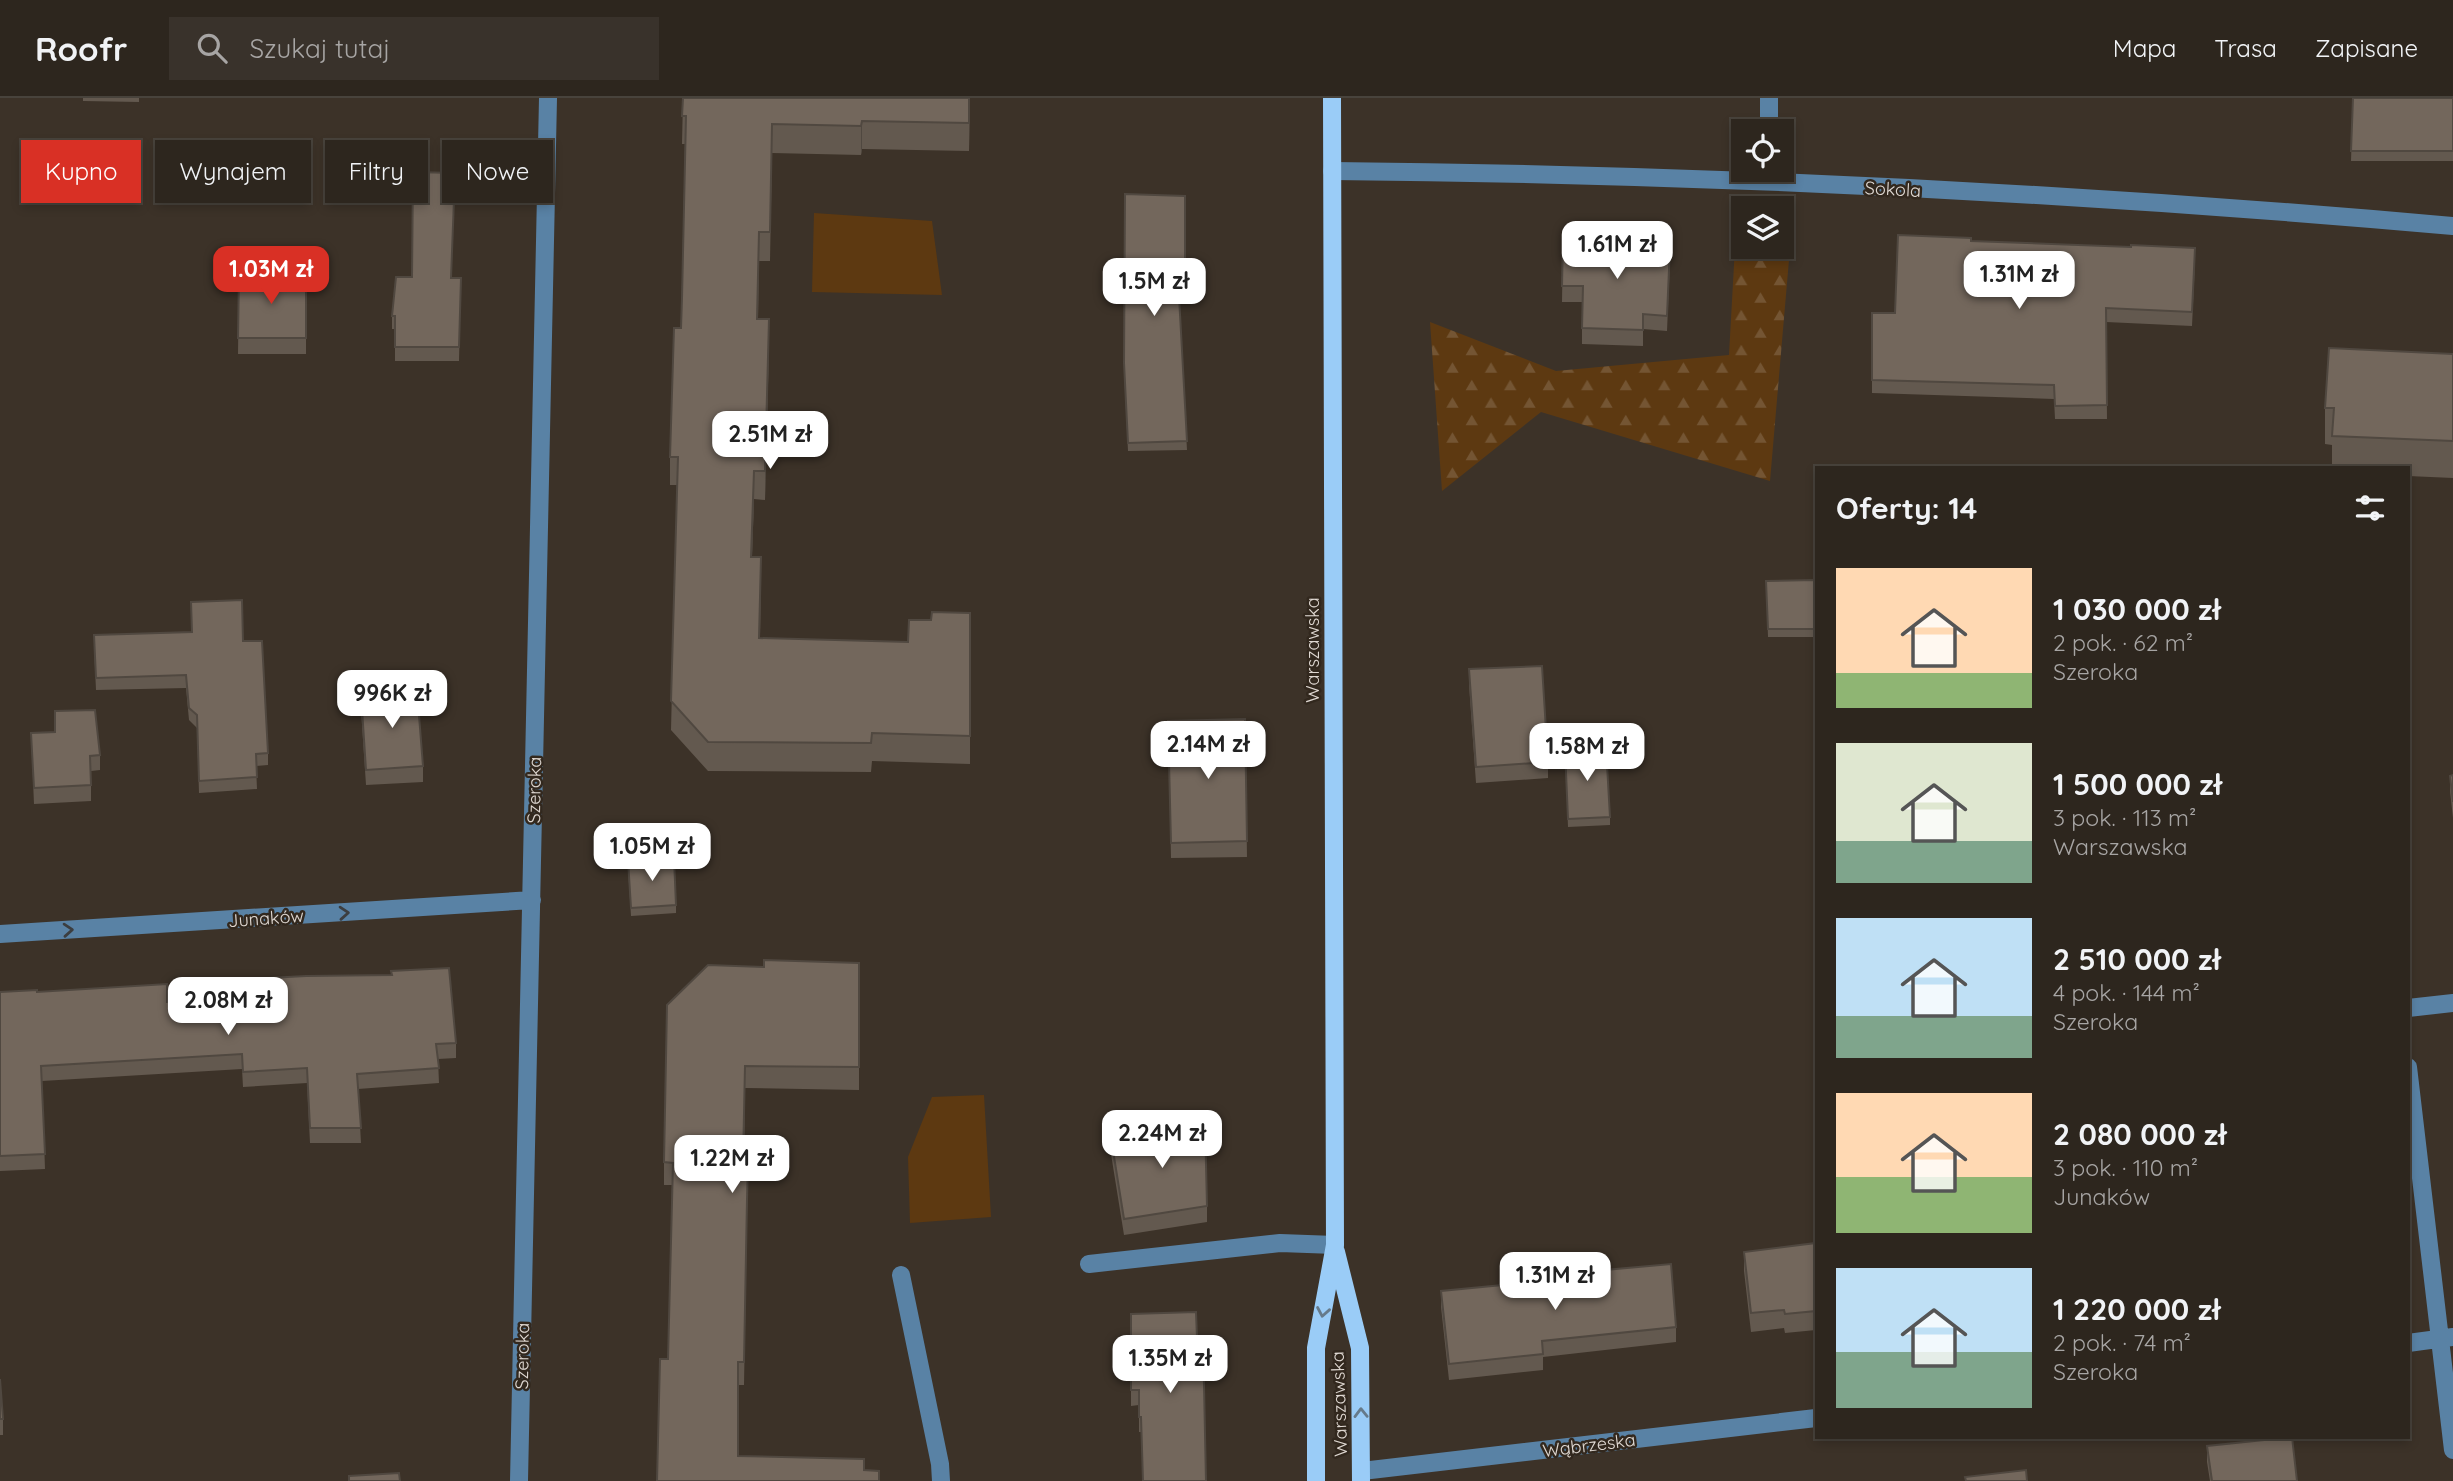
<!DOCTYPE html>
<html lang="pl">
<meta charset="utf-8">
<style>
:root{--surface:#2d261e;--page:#39322b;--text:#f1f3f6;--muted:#a7a5a4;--line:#48433c;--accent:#d93025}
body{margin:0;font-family:Quicksand,sans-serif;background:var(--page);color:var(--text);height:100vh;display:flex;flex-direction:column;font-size:26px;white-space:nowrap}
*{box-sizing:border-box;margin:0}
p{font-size:23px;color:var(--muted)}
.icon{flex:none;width:38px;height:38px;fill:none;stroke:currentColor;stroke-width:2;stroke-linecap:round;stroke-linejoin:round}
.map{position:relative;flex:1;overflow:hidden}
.panel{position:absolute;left:1815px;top:368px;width:595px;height:973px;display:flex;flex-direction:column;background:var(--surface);border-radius:0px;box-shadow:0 4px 10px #0003,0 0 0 2px var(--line)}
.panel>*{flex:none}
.hud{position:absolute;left:21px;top:42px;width:665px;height:63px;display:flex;gap:14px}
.tools{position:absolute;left:1731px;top:21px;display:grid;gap:14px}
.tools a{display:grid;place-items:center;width:63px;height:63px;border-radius:0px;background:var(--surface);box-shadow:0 4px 10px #0003,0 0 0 2px var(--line);font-size:35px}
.price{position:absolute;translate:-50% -60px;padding:0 16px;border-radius:14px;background:#fff;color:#222;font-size:23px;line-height:46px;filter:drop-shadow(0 2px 4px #0008)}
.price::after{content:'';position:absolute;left:50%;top:42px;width:21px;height:16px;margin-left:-10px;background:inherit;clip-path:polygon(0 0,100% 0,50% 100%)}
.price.selected{background:var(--accent);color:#fff}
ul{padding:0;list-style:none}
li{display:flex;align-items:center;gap:21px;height:175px;padding:0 21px}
li span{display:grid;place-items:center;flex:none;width:196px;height:140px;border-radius:0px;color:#555}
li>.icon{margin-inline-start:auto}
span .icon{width:84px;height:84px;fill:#fffc;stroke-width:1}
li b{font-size:30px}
h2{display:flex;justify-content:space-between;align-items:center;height:84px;padding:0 21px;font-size:30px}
.chip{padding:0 24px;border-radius:0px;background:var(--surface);box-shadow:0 4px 10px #0003,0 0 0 2px var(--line);font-size:24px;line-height:63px}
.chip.selected{background:var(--accent);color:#fff}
header{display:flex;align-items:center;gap:42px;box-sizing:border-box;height:98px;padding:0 35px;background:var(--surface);border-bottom:2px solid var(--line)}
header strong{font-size:33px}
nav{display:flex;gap:38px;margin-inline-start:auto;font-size:24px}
.search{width:490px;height:63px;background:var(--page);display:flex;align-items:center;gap:18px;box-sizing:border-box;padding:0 24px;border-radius:0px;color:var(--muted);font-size:26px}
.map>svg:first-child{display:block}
.forest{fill:url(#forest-firs)}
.green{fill:#5d3911}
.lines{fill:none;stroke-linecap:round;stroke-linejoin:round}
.minor{stroke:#5982a5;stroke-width:18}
.major{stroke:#9accf7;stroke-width:18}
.wall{fill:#63594f}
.shaded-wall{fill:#504840}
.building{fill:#73675c;stroke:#504840;stroke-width:2}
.oneway{stroke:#3c3e40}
.oneway2{stroke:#667a8a}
.labels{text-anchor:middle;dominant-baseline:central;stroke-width:5;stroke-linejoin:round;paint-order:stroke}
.street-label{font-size:18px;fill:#e0d9d3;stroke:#32281e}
</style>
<header>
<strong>Roofr</strong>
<div class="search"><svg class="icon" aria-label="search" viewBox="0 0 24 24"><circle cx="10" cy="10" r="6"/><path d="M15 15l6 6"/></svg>Szukaj tutaj</div>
<nav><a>Mapa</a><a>Trasa</a><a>Zapisane</a></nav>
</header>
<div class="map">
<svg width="2453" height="1383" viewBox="0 0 2453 1383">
<defs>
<pattern id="forest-firs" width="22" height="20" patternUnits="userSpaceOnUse" patternTransform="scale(1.75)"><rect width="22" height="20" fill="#5d3911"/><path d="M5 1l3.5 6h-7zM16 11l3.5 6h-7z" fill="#745533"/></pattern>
</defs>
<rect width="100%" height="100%" fill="#3c3228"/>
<path class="forest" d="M 1793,115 L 1770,383 L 1541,314 L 1442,393 L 1430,224 L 1556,273 L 1729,257 L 1735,149 L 1743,145 L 1743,149 L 1782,149 L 1782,122 Z"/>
<path class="green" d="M 814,115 L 932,123 L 942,197 L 812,194 Z
M 984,997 L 991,1119 L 910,1125 L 908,1059 L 932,999 Z"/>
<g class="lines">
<path class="minor" d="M 1769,33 L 1769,0
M 1332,73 C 1706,76 2081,95 2453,128
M 0,836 L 532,802
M 2408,910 L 2453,905
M 2408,969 L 2453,1352
M 1089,1166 L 1280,1145 L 1335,1147
M 901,1177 L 940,1366 L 941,1383
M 2408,1245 L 2453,1239
M 1362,1373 L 1816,1320
M 519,1383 L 548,0"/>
<path class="major" d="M 1336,1154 L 1360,1250 L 1361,1383
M 1316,1383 L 1316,1250 L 1335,1147 L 1332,0"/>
</g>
<path class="wall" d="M 83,0 L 139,0 L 139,4 L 83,3 Z
M 683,0 L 970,0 L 969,53 L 862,51 L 861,57 L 772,55 L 770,163 L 759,163 L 758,221 L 769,249 L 765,402 L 754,401 L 752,459 L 761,488 L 760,540 L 908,544 L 931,522 L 970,515 L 970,666 L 872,663 L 871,674 L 708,673 L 671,632 L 677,387 L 670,387 L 670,359 L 681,230 L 685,46 L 682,46 Z
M 2353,0 L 2453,0 L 2453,63 L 2351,63 Z
M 1185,98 L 1185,206 L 1179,206 L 1187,352 L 1128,353 L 1124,273 Z
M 1563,138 L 1617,146 L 1670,163 L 1667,233 L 1643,231 L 1643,248 L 1582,246 L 1582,204 L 1562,204 Z
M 1971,143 L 2195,164 L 2192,228 L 2106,224 L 2107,321 L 2055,321 L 2054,301 L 1872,295 L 1872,215 L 1895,215 Z
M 239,174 L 293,183 L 306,183 L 306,256 L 238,256 Z
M 452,180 L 461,180 L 459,263 L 395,263 L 395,231 L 392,231 L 392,218 Z
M 2453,256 L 2453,380 L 2408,378 L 2408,369 L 2332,369 L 2332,347 L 2325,346 L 2325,310 Z
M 1816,482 L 1816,539 L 1768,539 L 1766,483 Z
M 191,504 L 243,543 L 268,655 L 268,667 L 256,668 L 257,691 L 199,695 L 197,630 L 189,622 L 186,590 L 96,592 L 94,549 L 192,534 Z
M 1469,571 L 1548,664 L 1548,680 L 1476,685 L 1469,587 Z
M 361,596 L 423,668 L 423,684 L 366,687 L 361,612 Z
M 1245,621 L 1247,759 L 1171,760 L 1168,623 Z
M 55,634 L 100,657 L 100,672 L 91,673 L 91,703 L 34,706 L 31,635 Z
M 1565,651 L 1610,719 L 1610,727 L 1568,729 Z
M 2453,677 L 2453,720 L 2450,693 L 2450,678 Z
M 628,770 L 676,807 L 676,815 L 631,818 Z
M 859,865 L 859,992 L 745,990 L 744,1064 L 748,1064 L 744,1287 L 738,1287 L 657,1383 L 668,1261 L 672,1087 L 664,1087 L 664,1064 L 764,869 Z
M 0,894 L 37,894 L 167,904 L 456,945 L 456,960 L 438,961 L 439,985 L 358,991 L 361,1045 L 310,1045 L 307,985 L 243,989 L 242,971 L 42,983 L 45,1071 L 0,1073 Z
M 1111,1040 L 1207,1108 L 1207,1124 L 1124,1137 L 1111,1056 Z
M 1816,1145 L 1816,1232 L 1785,1235 L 1784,1230 L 1751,1234 L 1744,1173 L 1744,1154 Z
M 1441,1193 L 1676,1229 L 1676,1244 L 1543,1259 L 1543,1272 L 1449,1282 L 1441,1209 Z
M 1196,1214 L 1141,1334 L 1139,1334 L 1139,1307 L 1131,1308 L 1131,1216 Z
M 0,1281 L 3,1321 L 3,1337 L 0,1337 Z
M 2207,1348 L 2297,1383 L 2210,1383 L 2207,1364 Z"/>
<path class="shaded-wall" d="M 969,0 L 970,0 L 969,53 Z
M 862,23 L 862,51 L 861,57 L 861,28 Z
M 769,221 L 769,249 L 765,402 L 765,373 Z
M 754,373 L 754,401 L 751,487 L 751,459 Z"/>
<path class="building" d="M 683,0 L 969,0 L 969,25 L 862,23 L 861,28 L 772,26 L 770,134 L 759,134 L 757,221 L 769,221 L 765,373 L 754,373 L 751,459 L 761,459 L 759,540 L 908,544 L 909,522 L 931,522 L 932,514 L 970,515 L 970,638 L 872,635 L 871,645 L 708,644 L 671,603 L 678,359 L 670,359 L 674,230 L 681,230 L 682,200 L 686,18 L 682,18 Z
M 2353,0 L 2453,0 L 2453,53 L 2351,53 Z
M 413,74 L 455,75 L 451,180 L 461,180 L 459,249 L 395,249 L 395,218 L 392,218 L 396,179 L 412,179 Z
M 1125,96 L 1185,98 L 1185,198 L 1179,198 L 1187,343 L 1128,345 L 1124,265 Z
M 1898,137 L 1971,140 L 1971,143 L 2131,149 L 2131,147 L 2195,150 L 2192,214 L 2106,210 L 2107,307 L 2055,308 L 2054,287 L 1872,282 L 1872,215 L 1895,215 Z
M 1563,138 L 1616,140 L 1617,146 L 1670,148 L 1667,218 L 1643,216 L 1643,232 L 1582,230 L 1583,188 L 1562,188 Z
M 239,174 L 293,175 L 293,183 L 306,183 L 306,240 L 238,240 Z
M 2329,250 L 2453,256 L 2453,343 L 2332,338 L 2334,310 L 2325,310 Z
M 1816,482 L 1816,531 L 1768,531 L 1766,483 Z
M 242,502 L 243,543 L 262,543 L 268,655 L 256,656 L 257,679 L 199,683 L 197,617 L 189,610 L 186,577 L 96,580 L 94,537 L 192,534 L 191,504 Z
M 1542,568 L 1548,664 L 1476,669 L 1469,571 Z
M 417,592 L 423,668 L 366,672 L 361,596 Z
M 95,612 L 100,657 L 90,658 L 91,687 L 34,690 L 31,635 L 55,634 L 55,613 Z
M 1245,621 L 1247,743 L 1171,745 L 1168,623 Z
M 1606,649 L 1610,719 L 1568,721 L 1565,651 Z
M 2453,677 L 2453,704 L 2450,678 Z
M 674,760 L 676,807 L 631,810 L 628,762 Z
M 764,862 L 859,865 L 859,969 L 745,968 L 743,1064 L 748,1064 L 747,1102 L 744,1264 L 738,1264 L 738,1358 L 864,1361 L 864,1372 L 879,1373 L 879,1383 L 657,1383 L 660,1261 L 668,1261 L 672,1104 L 673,1065 L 664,1064 L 667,907 L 708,867 L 764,869 Z
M 449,870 L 456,945 L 436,946 L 439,970 L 357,976 L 361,1030 L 310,1030 L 307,970 L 243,974 L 242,956 L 41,968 L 45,1056 L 0,1058 L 0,894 L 37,892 L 37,894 L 167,886 L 167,904 L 251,897 L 251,881 L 306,878 L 392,877 L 391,873 Z
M 1205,1025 L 1207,1108 L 1124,1121 L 1111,1040 L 1144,1035 L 1144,1030 Z
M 1816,1145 L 1816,1213 L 1785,1216 L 1784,1212 L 1751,1215 L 1744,1154 Z
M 1671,1166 L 1676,1229 L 1542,1243 L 1543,1256 L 1449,1266 L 1441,1193 L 1605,1177 L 1605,1172 Z
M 1196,1214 L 1197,1240 L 1203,1239 L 1206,1383 L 1143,1383 L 1141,1319 L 1139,1319 L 1139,1292 L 1131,1292 L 1131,1216 Z
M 0,1281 L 3,1321 L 0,1321 Z
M 2292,1339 L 2297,1383 L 2212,1383 L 2207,1348 Z
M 2026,1372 L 2027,1383 L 1966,1383 L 1965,1379 Z
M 399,1375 L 400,1383 L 349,1383 L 349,1378 Z"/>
<defs><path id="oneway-chevron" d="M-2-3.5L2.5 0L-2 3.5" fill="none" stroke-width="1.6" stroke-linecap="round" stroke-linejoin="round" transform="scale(1.75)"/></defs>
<g class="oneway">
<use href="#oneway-chevron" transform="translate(344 815) rotate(-4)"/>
<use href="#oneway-chevron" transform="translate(68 832) rotate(-4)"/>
</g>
<g class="oneway2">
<use href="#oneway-chevron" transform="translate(1323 1214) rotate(100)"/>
<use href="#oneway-chevron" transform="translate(1361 1315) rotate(-91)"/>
</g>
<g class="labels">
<g class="street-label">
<text transform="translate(1893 91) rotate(3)">Sokola</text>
<text transform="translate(1312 552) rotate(-90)">Warszawska</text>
<text transform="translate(534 692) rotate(-89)">Szeroka</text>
<text transform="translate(266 820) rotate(-4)">Junaków</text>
<text transform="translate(522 1258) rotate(-89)">Szeroka</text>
<text transform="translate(1339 1306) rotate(-92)">Warszawska</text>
<text transform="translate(1589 1347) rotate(-7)">Wąbrzeska</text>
</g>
</g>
</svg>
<div class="tools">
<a><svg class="icon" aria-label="locate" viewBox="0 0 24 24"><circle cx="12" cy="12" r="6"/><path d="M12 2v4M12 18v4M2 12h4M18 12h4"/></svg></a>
<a><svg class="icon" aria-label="layers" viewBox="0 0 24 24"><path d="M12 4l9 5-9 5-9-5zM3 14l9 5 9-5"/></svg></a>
</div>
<b class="price" style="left:1617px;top:183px">1.61M zł</b>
<b class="price selected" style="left:271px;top:208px">1.03M zł</b>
<b class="price" style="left:2019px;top:213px">1.31M zł</b>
<b class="price" style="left:1154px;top:220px">1.5M zł</b>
<b class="price" style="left:770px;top:373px">2.51M zł</b>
<b class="price" style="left:392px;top:632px">996K zł</b>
<b class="price" style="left:1208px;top:683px">2.14M zł</b>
<b class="price" style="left:1587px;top:685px">1.58M zł</b>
<b class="price" style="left:652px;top:785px">1.05M zł</b>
<b class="price" style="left:228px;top:939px">2.08M zł</b>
<b class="price" style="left:1162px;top:1072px">2.24M zł</b>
<b class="price" style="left:732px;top:1097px">1.22M zł</b>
<b class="price" style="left:1555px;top:1214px">1.31M zł</b>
<b class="price" style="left:1170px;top:1297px">1.35M zł</b>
<div class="hud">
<a class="chip selected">Kupno</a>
<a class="chip">Wynajem</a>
<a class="chip">Filtry</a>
<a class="chip">Nowe</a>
</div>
<section class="panel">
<h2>Oferty: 14<svg class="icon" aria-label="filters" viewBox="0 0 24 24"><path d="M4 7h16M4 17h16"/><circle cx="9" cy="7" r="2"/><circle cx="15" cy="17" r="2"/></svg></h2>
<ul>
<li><span style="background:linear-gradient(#ffd9b3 75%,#8fb573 0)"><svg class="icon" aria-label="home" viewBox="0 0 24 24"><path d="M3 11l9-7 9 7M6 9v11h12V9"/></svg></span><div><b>1 030 000 zł</b><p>2 pok. · 62 m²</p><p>Szeroka</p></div></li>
<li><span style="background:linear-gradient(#dfe7d0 70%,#7fa58c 0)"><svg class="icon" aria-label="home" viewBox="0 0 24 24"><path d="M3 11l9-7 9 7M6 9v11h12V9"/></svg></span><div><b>1 500 000 zł</b><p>3 pok. · 113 m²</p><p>Warszawska</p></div></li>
<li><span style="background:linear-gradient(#bfe0f5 70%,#7fa58c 0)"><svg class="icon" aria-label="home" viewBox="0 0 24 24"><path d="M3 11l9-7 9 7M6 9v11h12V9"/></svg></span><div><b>2 510 000 zł</b><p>4 pok. · 144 m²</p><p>Szeroka</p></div></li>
<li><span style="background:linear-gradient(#ffd9b3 60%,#8fb573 0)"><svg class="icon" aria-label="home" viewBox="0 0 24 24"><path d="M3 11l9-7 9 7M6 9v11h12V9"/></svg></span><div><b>2 080 000 zł</b><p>3 pok. · 110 m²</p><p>Junaków</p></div></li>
<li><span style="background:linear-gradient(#bfe0f5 60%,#7fa58c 0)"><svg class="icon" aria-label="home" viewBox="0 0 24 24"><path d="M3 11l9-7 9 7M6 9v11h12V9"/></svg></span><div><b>1 220 000 zł</b><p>2 pok. · 74 m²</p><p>Szeroka</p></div></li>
</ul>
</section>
</div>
